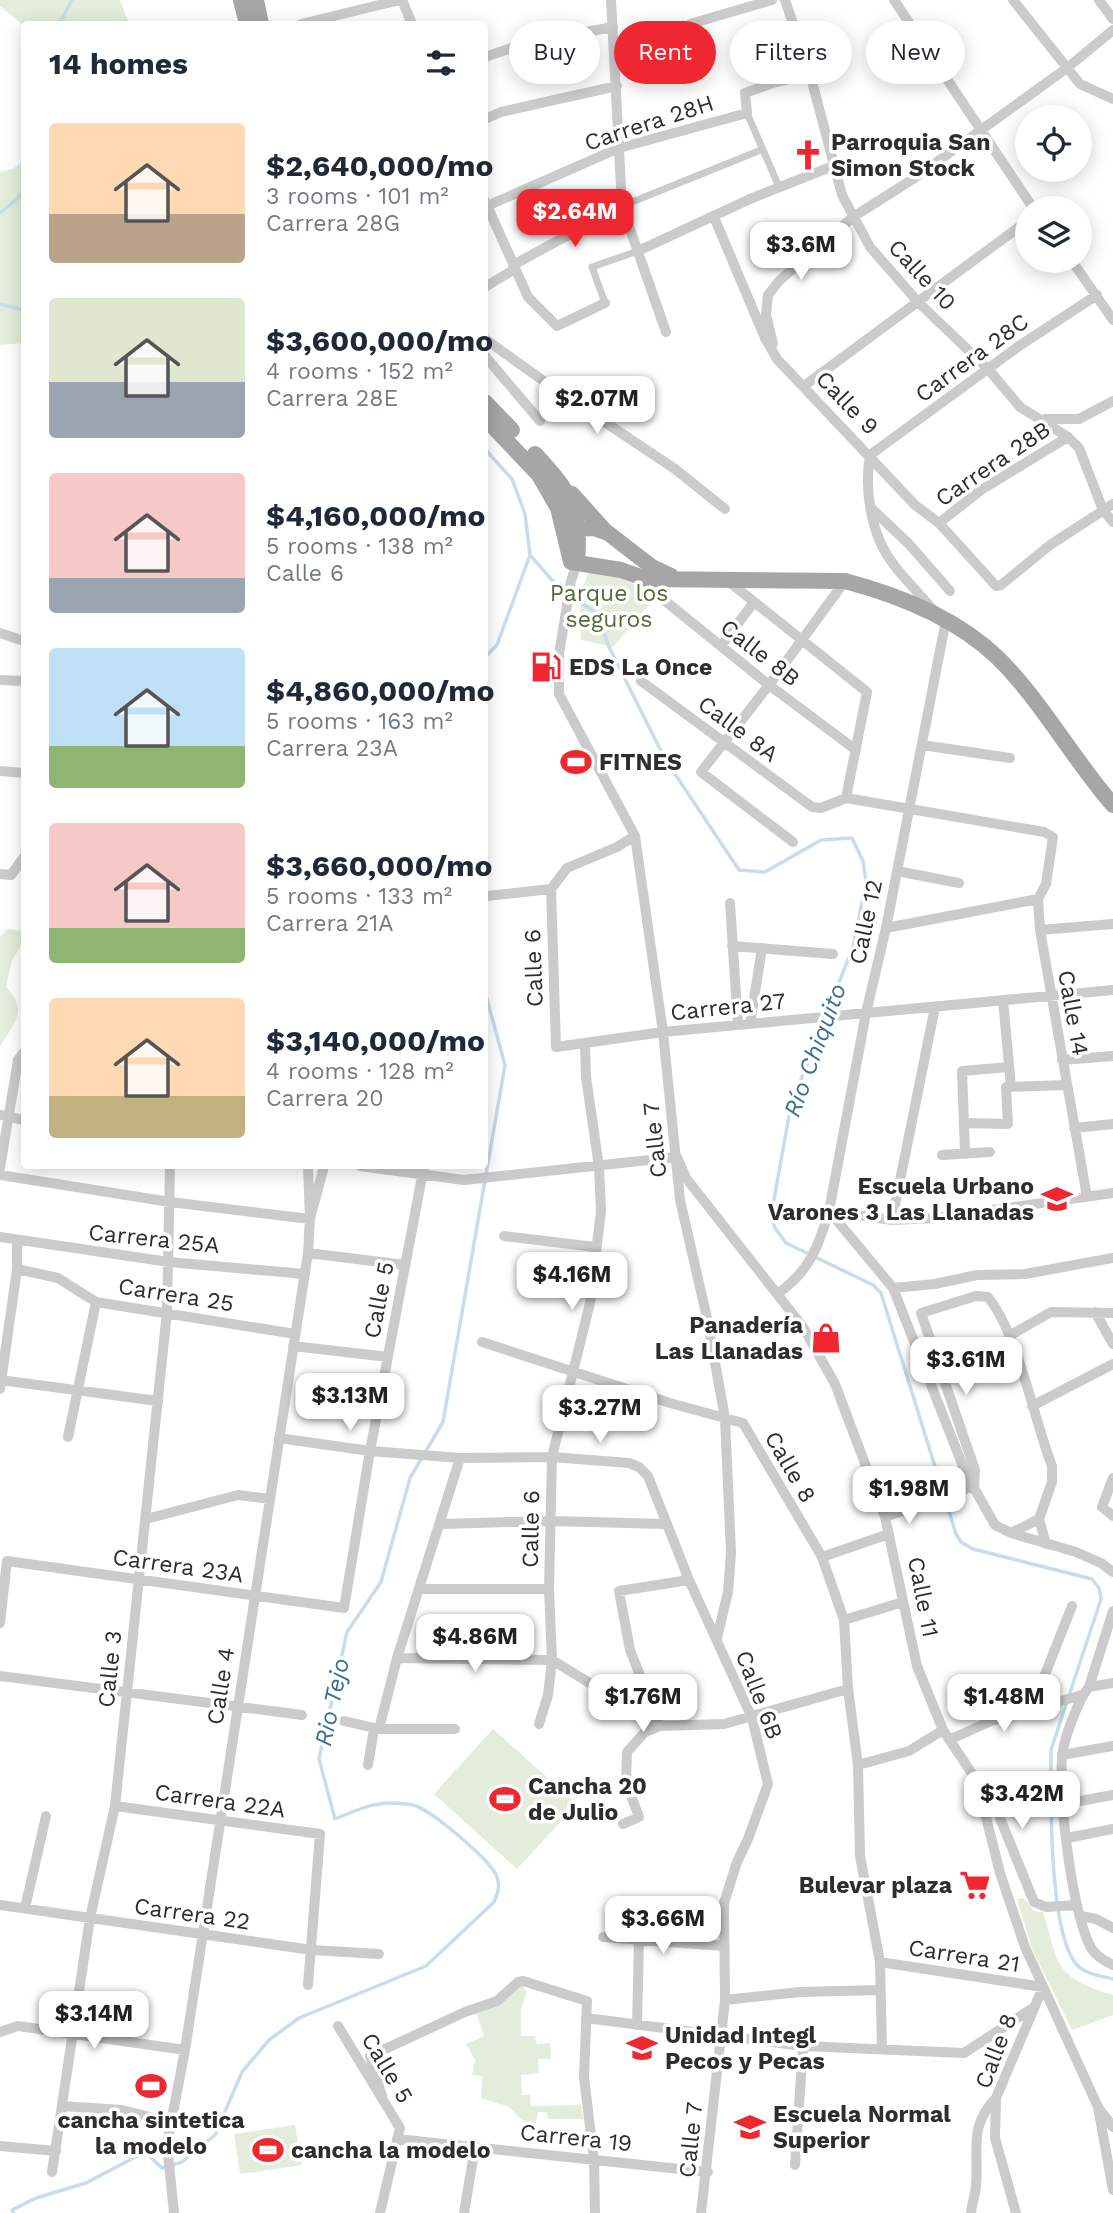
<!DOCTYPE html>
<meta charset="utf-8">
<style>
:root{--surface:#fff;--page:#f2f2f3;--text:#1f2937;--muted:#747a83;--accent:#ef2731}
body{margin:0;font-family:"Work Sans",sans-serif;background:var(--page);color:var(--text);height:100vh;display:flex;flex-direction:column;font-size:26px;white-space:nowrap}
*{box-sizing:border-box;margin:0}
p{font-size:23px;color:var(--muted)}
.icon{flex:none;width:38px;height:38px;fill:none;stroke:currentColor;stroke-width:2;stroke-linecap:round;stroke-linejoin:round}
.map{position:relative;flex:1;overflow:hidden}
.drawer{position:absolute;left:21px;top:21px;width:467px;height:1148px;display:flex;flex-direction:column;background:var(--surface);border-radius:7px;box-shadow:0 4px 18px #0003}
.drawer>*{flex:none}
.banner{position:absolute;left:509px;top:21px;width:499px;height:63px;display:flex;gap:14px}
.tools{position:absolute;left:1015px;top:105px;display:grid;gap:14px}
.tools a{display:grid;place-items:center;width:77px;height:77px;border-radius:50%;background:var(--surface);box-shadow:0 4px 18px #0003;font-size:35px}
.price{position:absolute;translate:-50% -60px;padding:0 16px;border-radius:14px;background:#fff;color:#222;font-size:23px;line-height:46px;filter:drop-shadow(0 2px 4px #0008)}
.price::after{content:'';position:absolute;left:50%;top:42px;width:21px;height:16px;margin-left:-10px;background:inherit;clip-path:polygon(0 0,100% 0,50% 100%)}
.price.active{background:var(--accent);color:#fff}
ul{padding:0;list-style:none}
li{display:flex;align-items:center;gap:21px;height:175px;padding:0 28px}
li span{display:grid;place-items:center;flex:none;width:196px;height:140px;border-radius:7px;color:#555}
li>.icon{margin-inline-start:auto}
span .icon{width:84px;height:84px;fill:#fffc;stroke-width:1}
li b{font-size:30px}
h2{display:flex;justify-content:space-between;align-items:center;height:84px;padding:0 28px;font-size:30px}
.chip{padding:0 24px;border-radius:32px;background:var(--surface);box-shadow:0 4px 18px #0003;font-size:24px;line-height:63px}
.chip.active{background:var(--accent);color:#fff}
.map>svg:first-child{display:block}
.green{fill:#e4eddb}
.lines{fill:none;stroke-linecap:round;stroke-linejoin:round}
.stream{stroke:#c6dded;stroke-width:3.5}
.pedestrian{stroke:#cbcbcb;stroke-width:7}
.minor{stroke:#cbcbcb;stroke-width:10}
.primary{stroke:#a6a6a6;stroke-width:16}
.labels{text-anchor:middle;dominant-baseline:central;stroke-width:7;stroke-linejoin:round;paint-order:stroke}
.street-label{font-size:23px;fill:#2e2e2e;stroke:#fff}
.poi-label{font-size:23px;font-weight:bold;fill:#2e2e2e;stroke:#fff;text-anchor:start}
.park-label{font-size:23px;fill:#506d39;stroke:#fff}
.water-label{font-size:24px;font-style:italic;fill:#386f95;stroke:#fff}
</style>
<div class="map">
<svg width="1113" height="2213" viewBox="0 0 1113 2213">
<rect width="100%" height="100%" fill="#fff"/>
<path class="green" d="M 0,0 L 120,0 L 129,24 L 24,26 L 0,6 Z
M 24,160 L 24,343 L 0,345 L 0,172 L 13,169 Z
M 588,573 L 619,577 L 646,591 L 650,603 L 613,647 L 581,640 L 580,596 Z
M 7,929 L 24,931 L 24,940 L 12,961 L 6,987 C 29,1011 14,1022 0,1047 L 0,937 Z
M 493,1729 L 577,1804 L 517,1869 L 434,1794 Z
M 1024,1898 L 1034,1911 L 1043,1912 C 1060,1967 1054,1977 1113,1995 L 1113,2015 L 1072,2030 L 1033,1951 L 1017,1899 Z
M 520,1984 L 527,1991 L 521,2010 L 521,2036 L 535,2036 L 537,2044 L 550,2043 L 551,2059 L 538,2059 L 539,2073 L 521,2075 L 522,2095 L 530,2095 L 531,2106 L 581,2105 L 583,2119 L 549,2119 L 546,2112 L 538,2112 L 536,2124 L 526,2124 L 509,2107 L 481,2098 L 482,2076 L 472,2075 L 475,2060 L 466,2044 L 484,2036 L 476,2013 Z
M 295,2125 L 302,2165 L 240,2174 L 234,2134 Z"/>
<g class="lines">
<path class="stream" d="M 59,24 L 72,0
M 0,213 L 24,193
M 0,304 L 24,310
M 485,449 L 512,479 L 525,514 L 530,555 L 497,645 L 485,657
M 530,555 L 558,587 L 596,613 L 610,649 L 665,759 L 739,870 L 765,872 L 821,840 L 852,838 L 863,861 L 866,882 L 853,947 L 791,1105 L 771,1216 L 775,1228 L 786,1243 L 873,1285 L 881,1293 L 956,1534 L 961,1542 L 973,1549 L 1092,1579 L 1099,1588 L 1101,1599 L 1051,1750 C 1051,1794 1048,1937 1078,1966 C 1086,1974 1102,1976 1113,1979
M 14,2213 L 12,2210 L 36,2198 L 86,2183 L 141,2154 L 148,2155 L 162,2168 L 182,2162 L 215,2135 L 242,2072 L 269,2040 L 299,2018 L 426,1966 L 494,1902 C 498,1893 500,1886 497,1877 C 493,1862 429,1808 413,1805 C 381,1799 363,1807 335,1819 L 319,1759 L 347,1632 L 381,1582 L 410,1478 L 443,1422 L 505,1065 L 485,992"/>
<path class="pedestrian" d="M 747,113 L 779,187
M 622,206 L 761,150
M 605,303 L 592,267 L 638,251"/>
<path class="minor" d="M 402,0 L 412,24
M 611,0 L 622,206 L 666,332
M 785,0 L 810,74 L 842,195 L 870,247 L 919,303 L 989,370 L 1020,407 L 1068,437 L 1079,448 L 1103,510 L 1113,522
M 894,0 L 1033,208
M 1013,0 L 1080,84 L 1113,99
M 1099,0 L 1113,19
M 301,24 L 400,0
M 690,24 L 772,0
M 485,57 L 526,43 L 613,27
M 485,119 L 501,112 L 617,86
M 485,201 L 528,297 L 557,326 L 605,303
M 487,206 L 619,148 L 747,113 L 745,93 L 773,83 L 810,74
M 714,217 L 765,338 L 777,359 L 915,505 L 939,523 L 996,586 L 1001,585 L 1050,545 L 1113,504
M 638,251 L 750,199 L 833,166
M 1072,261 L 1113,320
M 513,265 L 622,206
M 485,287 L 515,269
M 485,339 L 552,387 L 675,469 L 725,509
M 773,344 L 766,315 L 768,295 L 779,281 L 853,217 L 913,179 L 1067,68 L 1113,30
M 485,356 L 540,421
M 804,386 L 1027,221
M 1045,419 L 1079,419 L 1113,401
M 871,508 L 909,544 L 950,591
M 939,523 L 981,490 L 1068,437
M 577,563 L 571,581 L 559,654 L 559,694 L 635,836 L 663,1032 L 680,1200 L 707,1318 L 725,1418 L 731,1553 L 728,1592 L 717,1638
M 646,579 L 664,600 L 769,685 L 856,750
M 728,581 L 867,692 L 846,798
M 934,611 C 921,595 906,581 894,565 C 871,536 864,491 870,455 L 1019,346 L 1097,295
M 946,620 L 886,928 L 866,1013 L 829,1211 L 893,1288 L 966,1474 L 995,1525 L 1011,1533 L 1076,1552 L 1101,1563 L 1113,1572
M 0,633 L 24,641
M 721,646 L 754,602
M 0,680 L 24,681
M 641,681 L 812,807 L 821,808 L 846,798 L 1044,832 L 1053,837 L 1046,884 L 1038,899 L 1040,930 L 1087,1197
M 922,745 L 1010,758
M 0,771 L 24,773
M 793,842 L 701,772 L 769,685 L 845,581
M 897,871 L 959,883
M 0,874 L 11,875 L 24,857
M 551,889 L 556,1047 L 663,1032 L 1113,990
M 487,896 L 551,889 L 567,868 L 617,847 L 635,836
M 730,903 L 738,1025
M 886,928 L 1038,899
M 1040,930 L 1113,924
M 732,946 L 833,954
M 1003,1000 L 1011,1087
M 750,1024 L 762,948
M 1062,1060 L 1113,1056
M 0,1115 L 24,1120
M 964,1123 L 1008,1124 L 1006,1087 L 1066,1085
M 1074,1128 L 1113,1124
M 965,1153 L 962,1071 L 1009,1067
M 942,1155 L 990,1152
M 360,1166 L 464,1180 L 677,1157 L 686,1178 L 803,1327 L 835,1384 L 885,1517 L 917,1666 L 943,1730 L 977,1781 L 1000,1873 L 1025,1947 L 1098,2107 L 1113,2190
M 0,1168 L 18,1060 L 24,1052
M 0,1175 L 170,1202 L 310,1219 L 324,1166
M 892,1220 L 935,1007
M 504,1236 L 595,1247
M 0,1237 L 169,1262 L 304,1274
M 308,1253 L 405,1265
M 17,1269 L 58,1278 L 96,1302 L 295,1334
M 893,1288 L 935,1284 L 977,1275 L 1025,1274 L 1113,1258
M 777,1294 C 809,1272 818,1248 829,1211 L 892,1220 L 936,1218 L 1113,1193
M 1095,1312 L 1113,1344
M 1009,1336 L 1051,1312 L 1113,1313
M 482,1342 L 670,1403 L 743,1423 L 822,1557 L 844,1620 L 848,1689 L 858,1765 L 860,1856 L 880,1962 L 882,2049
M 293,1346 L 388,1357
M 0,1380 L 158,1401
M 0,1389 L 17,1269 L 17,1241
M 1032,1406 L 1113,1364
M 68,1437 L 96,1302
M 279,1438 L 370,1451 L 460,1458 L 552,1457 L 629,1463 L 639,1467 L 648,1476 L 689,1580 L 752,1718 L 768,1784 L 748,1839 L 737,1862 L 724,1903 L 725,2000 L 701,2213
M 1113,1478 L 1102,1507 L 1113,1516
M 974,1486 L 975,1470 L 921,1313 L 976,1296 L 988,1297 C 1019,1336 1033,1417 1052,1466 L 1052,1482 L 1039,1519 L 1046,1544
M 885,1517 L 974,1486
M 146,1519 L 238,1495 L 270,1499
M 441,1524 L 551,1521 L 665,1524
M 1011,1533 L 1039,1519
M 822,1557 L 889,1534
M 420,1589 L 549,1589
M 1113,1611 L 1089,1687 C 1078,1700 1063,1741 1062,1757 C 1059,1803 1071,1903 1089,1944 C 1094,1955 1103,1960 1113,1965
M 844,1620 L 903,1602
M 0,1623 L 7,1561 L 344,1608 L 370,1451 L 424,1166
M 397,1658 L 552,1660 L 660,1726 L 724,1724 L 848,1689
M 0,1676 L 302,1715
M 1089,1687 L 1113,1683
M 1031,1710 L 1072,1606
M 344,1721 L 379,1729 L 397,1658 L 460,1458
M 539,1724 L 548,1695 L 552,1660 L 549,1589 L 552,1457 L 590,1303 L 601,1211 L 599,1167 L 586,1077 L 585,1044
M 379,1729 L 455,1729
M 951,1739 L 991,1721 L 1082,1695
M 1062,1755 L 1113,1746
M 368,1765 L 374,1729
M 858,1765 L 909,1751 L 943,1730
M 977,1781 L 989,1791 L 1034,1902 L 1046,1907 L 1077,1905
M 1064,1804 L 1113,1795
M 115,1806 L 320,1834 L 308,1985
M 623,1824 L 639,1817 L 626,1782 L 627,1752 L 645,1732 L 660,1726 L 630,1650 L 619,1591 L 689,1580
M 1067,1838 L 1113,1829
M 0,1905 L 312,1950 L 379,1954
M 25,1908 L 46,1816
M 1081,1916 L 1096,1919 L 1113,1928
M 603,1937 L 724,1946
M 880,1962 L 1043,1987 L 996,2098 L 995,2138 L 1016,2213
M 725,2000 L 800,1992 L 880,1990
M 586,2018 L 803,2046 L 964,2053 L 1033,2008
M 637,2025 L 639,1939
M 338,2026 L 400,2128 L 380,2213
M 0,2032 L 18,2026 L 185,2050
M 382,2096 L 370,2056 L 465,2012 L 497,2001 L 518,1982 L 523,1981 L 587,2001 L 584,2077 L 594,2160 L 595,2213
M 62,2106 L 122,2110 L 171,2122
M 1100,2110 L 1113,2127
M 397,2139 L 708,2172
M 0,2146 L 56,2151
M 795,2165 L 803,2046
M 52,2172 L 90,1918 L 115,1806 L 167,1312 L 170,1166
M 174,2213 L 167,2144 L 185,2050 L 308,1253 L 310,1219 L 308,1166
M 464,2213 L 475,2147
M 971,2213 C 972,2204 975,2195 976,2186 C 979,2150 968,2127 996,2098"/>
<path class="primary" d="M 241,0 L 247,24
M 256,0 L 261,24
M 485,402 L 512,430
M 485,418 L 539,475 L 558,508 L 571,562 L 621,570 L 646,579 L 845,581 C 898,595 956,618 997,657 C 1041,700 1072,758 1113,805
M 535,454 C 572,494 581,508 577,563
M 572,494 L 606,532
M 572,529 L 594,528 L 608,533 L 652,567 L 671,576"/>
</g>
<defs>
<g id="church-bare" transform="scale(2.415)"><path d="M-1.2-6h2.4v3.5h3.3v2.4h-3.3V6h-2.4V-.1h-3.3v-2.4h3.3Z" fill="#ef2731" stroke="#fff" stroke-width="2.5" paint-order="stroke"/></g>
<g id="fuel-bare" transform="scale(2.415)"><path d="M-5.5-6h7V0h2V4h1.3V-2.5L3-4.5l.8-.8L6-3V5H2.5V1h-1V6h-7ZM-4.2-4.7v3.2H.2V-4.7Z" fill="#ef2731" stroke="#fff" stroke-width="2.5" paint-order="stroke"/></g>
<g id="stadium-bare" transform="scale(2.415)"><path d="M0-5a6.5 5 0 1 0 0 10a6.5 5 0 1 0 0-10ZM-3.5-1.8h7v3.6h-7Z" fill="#ef2731" stroke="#fff" stroke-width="2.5" paint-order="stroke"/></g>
<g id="school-bare" transform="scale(2.415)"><path d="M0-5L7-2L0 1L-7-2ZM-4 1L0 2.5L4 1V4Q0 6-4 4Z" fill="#ef2731" stroke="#fff" stroke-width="2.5" paint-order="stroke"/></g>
<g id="shop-bare" transform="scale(2.415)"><path d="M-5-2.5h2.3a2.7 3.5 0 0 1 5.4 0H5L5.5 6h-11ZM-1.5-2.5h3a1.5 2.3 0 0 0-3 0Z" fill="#ef2731" stroke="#fff" stroke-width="2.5" paint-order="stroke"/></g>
<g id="supermarket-bare" transform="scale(2.415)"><path d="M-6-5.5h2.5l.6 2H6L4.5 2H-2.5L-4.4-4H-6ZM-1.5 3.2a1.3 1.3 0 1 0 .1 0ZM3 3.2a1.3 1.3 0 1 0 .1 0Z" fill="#ef2731" stroke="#fff" stroke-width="2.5" paint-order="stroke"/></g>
</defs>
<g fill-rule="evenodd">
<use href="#church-bare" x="808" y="155"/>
<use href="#fuel-bare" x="546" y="667"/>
<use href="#stadium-bare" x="576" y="762"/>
<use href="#school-bare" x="1057" y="1199"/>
<use href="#shop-bare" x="826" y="1338"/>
<use href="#stadium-bare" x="505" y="1799"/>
<use href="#supermarket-bare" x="975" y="1885"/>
<use href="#school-bare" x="642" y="2048"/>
<use href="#stadium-bare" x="151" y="2086"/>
<use href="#school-bare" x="750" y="2127"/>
<use href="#stadium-bare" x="268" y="2150"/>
</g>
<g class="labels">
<g class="street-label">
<text transform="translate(649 123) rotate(-18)">Carrera 28H</text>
<text transform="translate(922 275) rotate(47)">Calle 10</text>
<text transform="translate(972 358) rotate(-36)">Carrera 28C</text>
<text transform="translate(847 403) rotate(46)">Calle 9</text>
<text transform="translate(993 464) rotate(-34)">Carrera 28B</text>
<text transform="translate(760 653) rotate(38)">Calle 8B</text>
<text transform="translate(738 729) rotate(37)">Calle 8A</text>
<text transform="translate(866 922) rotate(-78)">Calle 12</text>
<text transform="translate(534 968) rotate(-92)">Calle 6</text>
<text transform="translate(728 1007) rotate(-6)">Carrera 27</text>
<text transform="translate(1073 1013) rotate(80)">Calle 14</text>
<text transform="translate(655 1140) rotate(-96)">Calle 7</text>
<text transform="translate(154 1239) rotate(6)">Carrera 25A</text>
<text transform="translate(176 1295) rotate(9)">Carrera 25</text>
<text transform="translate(379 1300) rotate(-79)">Calle 5</text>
<text transform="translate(790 1467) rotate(60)">Calle 8</text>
<text transform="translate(531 1529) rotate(-89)">Calle 6</text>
<text transform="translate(178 1566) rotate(8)">Carrera 23A</text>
<text transform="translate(923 1597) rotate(79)">Calle 11</text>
<text transform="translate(110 1669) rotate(-84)">Calle 3</text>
<text transform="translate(221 1686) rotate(-81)">Calle 4</text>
<text transform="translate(759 1695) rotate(69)">Calle 6B</text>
<text transform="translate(220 1801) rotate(8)">Carrera 22A</text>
<text transform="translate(192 1914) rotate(8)">Carrera 22</text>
<text transform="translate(964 1956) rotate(9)">Carrera 21</text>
<text transform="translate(996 2051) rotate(-69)">Calle 8</text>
<text transform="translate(387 2068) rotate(59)">Calle 5</text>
<text transform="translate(576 2138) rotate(6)">Carrera 19</text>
<text transform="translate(691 2140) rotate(-84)">Calle 7</text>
</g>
<g class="poi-label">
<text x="831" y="142">Parroquia San<tspan x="831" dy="26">Simon Stock</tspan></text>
<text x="569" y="667">EDS La Once</text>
<text x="599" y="762">FITNES</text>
<text x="1034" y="1186" text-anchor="end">Escuela Urbano<tspan x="1034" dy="26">Varones 3 Las Llanadas</tspan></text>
<text x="803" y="1325" text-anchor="end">Panadería<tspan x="803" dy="26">Las Llanadas</tspan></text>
<text x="528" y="1786">Cancha 20<tspan x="528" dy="26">de Julio</tspan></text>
<text x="952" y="1885" text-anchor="end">Bulevar plaza</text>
<text x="665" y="2035">Unidad Integl<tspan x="665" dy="26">Pecos y Pecas</tspan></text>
<text x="773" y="2114">Escuela Normal<tspan x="773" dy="26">Superior</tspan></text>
<text x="151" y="2120" text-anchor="middle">cancha sintetica<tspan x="151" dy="26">la modelo</tspan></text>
<text x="291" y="2150">cancha la modelo</text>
</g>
<g class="park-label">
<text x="609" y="593">Parque los<tspan x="609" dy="26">seguros</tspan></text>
</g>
<g class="water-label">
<text transform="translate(815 1050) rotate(-70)">Río Chiquito</text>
<text transform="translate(332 1702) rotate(-78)">Rio Tejo</text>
</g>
</g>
</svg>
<div class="tools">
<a><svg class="icon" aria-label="locate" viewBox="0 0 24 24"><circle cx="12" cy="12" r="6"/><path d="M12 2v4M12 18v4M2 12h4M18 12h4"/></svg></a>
<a><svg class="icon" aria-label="layers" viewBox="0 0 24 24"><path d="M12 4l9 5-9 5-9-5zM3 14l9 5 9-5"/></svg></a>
</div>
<b class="price active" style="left:575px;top:249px">$2.64M</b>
<b class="price" style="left:801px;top:282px">$3.6M</b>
<b class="price" style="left:597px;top:436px">$2.07M</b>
<b class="price" style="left:572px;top:1312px">$4.16M</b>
<b class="price" style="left:966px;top:1397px">$3.61M</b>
<b class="price" style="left:350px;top:1433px">$3.13M</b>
<b class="price" style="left:600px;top:1445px">$3.27M</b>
<b class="price" style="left:909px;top:1526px">$1.98M</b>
<b class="price" style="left:475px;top:1674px">$4.86M</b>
<b class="price" style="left:643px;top:1734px">$1.76M</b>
<b class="price" style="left:1004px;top:1734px">$1.48M</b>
<b class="price" style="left:1022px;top:1831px">$3.42M</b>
<b class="price" style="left:663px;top:1956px">$3.66M</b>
<b class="price" style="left:94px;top:2051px">$3.14M</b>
<div class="banner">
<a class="chip">Buy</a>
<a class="chip active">Rent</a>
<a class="chip">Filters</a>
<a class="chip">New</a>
</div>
<section class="drawer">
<h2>14 homes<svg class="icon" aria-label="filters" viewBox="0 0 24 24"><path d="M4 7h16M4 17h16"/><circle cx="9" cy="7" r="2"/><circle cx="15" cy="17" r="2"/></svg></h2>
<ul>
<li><span style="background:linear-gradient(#ffd9b3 65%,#b9a48a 0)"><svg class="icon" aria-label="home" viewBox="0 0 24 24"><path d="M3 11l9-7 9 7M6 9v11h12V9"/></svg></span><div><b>$2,640,000/mo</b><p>3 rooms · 101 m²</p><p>Carrera 28G</p></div></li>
<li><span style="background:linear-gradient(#dfe7d0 60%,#9aa5b1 0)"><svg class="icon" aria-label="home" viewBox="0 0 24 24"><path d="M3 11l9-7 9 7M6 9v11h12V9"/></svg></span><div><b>$3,600,000/mo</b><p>4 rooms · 152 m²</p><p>Carrera 28E</p></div></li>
<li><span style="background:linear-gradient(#f6c9c9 75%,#9aa5b1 0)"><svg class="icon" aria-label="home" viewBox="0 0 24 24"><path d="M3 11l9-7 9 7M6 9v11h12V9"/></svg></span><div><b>$4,160,000/mo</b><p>5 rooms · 138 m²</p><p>Calle 6</p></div></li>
<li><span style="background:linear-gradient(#bfe0f5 70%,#8fb573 0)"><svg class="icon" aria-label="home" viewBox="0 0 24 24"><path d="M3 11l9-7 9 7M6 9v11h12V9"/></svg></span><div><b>$4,860,000/mo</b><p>5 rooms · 163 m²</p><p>Carrera 23A</p></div></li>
<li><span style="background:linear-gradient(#f6c9c9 75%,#8fb573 0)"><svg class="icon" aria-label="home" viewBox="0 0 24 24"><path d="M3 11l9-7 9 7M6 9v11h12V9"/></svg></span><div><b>$3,660,000/mo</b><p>5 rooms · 133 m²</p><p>Carrera 21A</p></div></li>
<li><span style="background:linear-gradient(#ffd9b3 70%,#c2b280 0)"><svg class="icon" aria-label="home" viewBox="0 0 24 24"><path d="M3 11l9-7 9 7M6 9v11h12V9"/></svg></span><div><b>$3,140,000/mo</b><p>4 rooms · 128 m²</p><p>Carrera 20</p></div></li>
</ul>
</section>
</div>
